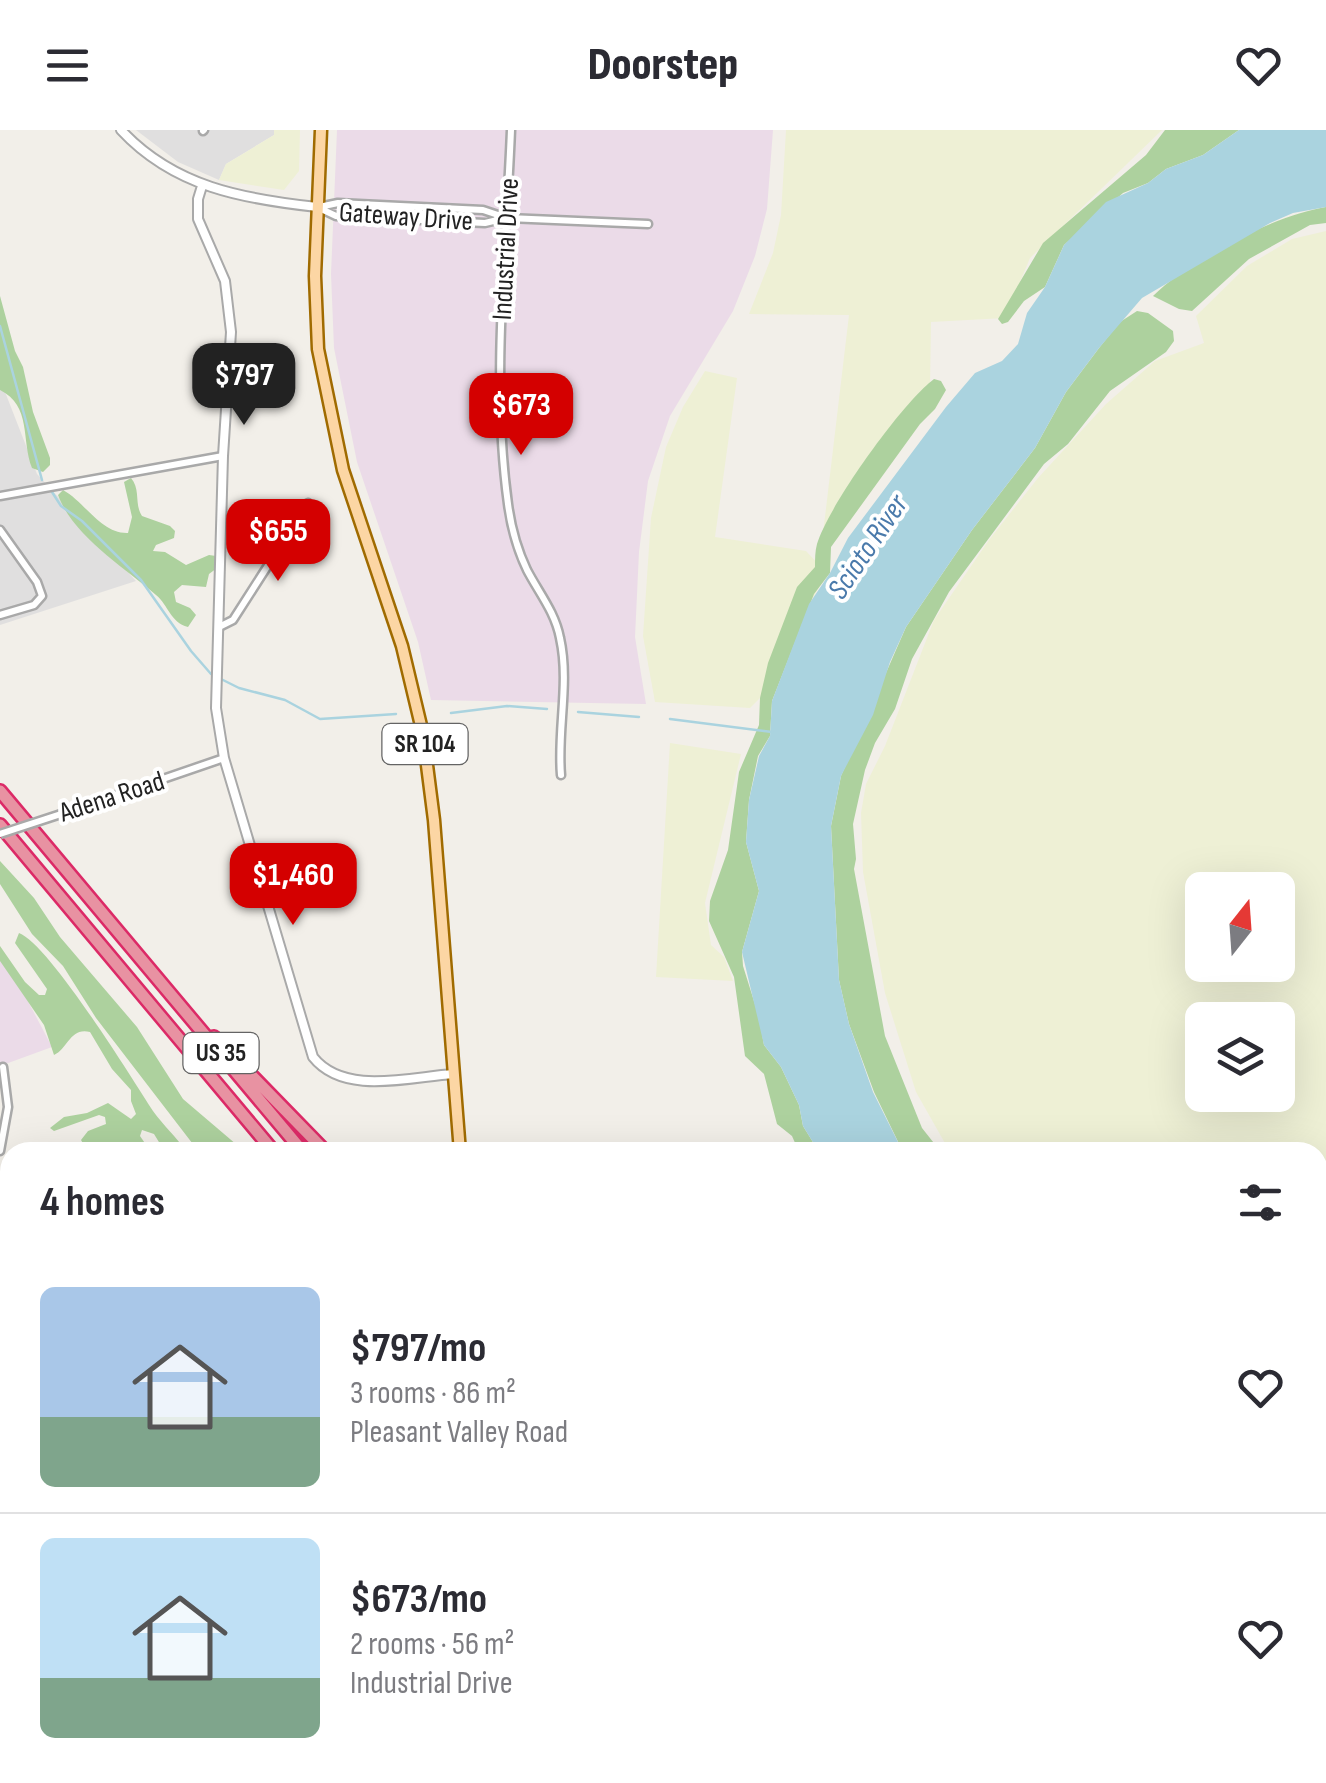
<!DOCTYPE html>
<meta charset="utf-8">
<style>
:root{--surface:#fff;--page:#f2f2f3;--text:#2b2b33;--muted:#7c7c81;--line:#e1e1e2;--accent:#d40000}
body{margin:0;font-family:"Sofia Sans Condensed",sans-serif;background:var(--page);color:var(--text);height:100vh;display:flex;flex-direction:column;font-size:38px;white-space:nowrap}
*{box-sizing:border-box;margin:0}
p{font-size:32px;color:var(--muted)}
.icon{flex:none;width:55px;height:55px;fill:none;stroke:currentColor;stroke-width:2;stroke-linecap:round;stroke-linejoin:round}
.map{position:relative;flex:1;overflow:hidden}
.panel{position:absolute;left:0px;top:1012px;width:1328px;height:642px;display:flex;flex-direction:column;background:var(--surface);border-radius:30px 30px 0 0;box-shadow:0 10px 40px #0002}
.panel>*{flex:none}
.needle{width:65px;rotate:17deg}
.tools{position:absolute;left:1185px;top:742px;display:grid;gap:20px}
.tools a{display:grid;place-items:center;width:110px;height:110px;border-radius:15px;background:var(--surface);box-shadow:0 10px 40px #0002;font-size:50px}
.price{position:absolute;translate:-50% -85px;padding:0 22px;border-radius:20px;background:var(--accent);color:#fff;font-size:32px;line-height:65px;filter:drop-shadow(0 2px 5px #0008)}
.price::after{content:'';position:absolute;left:50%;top:60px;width:30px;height:22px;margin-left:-15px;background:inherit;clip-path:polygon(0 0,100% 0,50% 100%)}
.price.active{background:#222;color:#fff}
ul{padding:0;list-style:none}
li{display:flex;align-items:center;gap:30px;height:250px;padding:0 40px}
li+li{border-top:2px solid var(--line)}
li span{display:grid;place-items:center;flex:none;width:280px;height:200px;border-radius:15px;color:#555}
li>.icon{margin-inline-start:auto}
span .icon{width:120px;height:120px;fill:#fffc;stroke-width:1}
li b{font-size:42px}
h2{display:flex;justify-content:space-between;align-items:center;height:120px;padding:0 40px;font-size:42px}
header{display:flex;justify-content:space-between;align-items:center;height:130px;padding:0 40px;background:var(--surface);font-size:45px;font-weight:800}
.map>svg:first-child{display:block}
.residential{fill:#e0dfdf}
.industrial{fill:#ebdbe8}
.farmland{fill:#eef0d5;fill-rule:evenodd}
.forest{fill:#add19e}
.water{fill:#aad3df}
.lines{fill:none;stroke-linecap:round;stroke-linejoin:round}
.stream{stroke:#aad3df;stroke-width:2.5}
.minor-casing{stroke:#a9a9a9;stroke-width:11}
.tertiary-casing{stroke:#a9a9a9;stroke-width:12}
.primary-casing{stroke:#a06b00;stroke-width:15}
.motorway-casing{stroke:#dc2a67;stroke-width:16}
.minor{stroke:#fff;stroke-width:6}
.tertiary{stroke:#fff;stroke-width:8}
.primary{stroke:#fcd6a4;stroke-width:10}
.motorway{stroke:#e892a2;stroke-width:11}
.minor-bridge-casing{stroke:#a9a9a9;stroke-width:11;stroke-linecap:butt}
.minor-bridge{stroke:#fff;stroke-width:6}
.labels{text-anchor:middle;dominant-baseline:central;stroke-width:8;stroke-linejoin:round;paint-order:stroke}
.shield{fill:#fff;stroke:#646464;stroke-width:2.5}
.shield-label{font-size:25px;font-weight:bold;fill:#222}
.street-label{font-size:28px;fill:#222;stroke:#fff}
.water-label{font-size:30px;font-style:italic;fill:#4a7aab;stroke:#fff}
</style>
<header><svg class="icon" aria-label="menu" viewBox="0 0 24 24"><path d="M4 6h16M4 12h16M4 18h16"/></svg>Doorstep<svg class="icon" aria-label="heart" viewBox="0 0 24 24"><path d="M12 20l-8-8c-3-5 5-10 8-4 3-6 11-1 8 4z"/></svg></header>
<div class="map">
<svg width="1326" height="1653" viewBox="0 0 1326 1653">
<rect width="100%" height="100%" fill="#f2efe9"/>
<path class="residential" d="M 136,0 L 274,0 L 274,5 L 226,34 L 219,50 L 178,32 Z
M 0,249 L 37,344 L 136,451 L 0,495 Z"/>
<path class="industrial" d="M 337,0 L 773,0 L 767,79 L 755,126 L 733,181 L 670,286 L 648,351 L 639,422 L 635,507 L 646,574 L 431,570 L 418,512 L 357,332 L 334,218 L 331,144 Z
M 0,830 L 21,858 L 52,917 L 0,936 Z"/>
<path class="farmland" d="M 274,0 L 300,0 L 299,41 L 284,60 L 219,50 L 226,34 L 274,5 Z
M 786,0 L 1162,0 L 1030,128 L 1005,188 L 931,192 L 930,259 L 822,412 L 849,185 L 749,184 L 773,123 L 781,85 Z
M 1326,101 L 1326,1379 L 1318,1367 L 1318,1022 L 950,1022 L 916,962 L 885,863 L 863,742 L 861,683 L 866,654 L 885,616 L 934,490 L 989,410 L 1038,348 L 1106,274 L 1155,231 L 1204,213 L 1196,186 L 1247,136 L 1292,109 ZM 1202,760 L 1278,760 L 1278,835 L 1202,835 ZM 1202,890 L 1278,890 L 1278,965 L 1202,965 Z
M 705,241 L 737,248 L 715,407 L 806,421 L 826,442 L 769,559 L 750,578 L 655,572 L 643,506 L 651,388 L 666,317 L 683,277 Z
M 670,613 L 741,624 L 705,773 L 711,815 L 724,827 L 733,851 L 656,847 Z"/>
<path class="forest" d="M 1165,0 L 1239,0 L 1203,25 L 1166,39 L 1148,53 L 1123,63 L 1064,115 L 1045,157 L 1024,171 L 1008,192 L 1002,194 L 998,189 L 1043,113 L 1146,25 Z
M 1326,77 L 1326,93 L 1310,95 L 1249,129 L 1192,181 L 1179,179 L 1153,166 C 1192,128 1273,86 1326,77 Z
M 0,166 L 15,221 L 23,237 L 33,282 L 50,328 L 50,335 L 43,342 L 32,338 C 21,310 32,276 0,260 Z
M 1137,181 L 1148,183 L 1173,201 L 1174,211 L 1166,222 L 1110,261 L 1068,314 L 1044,334 L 949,462 L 912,529 L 895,579 L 875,613 L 865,640 L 853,694 L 856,729 L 854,739 L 885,906 L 922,998 L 941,1022 L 903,1022 L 874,962 L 849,894 L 839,850 L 831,696 L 841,646 L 906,497 L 972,400 L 1035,318 L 1066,262 L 1099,218 L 1120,192 Z
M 934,249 L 941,251 L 946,260 L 935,279 L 920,294 L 831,417 L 830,443 L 814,464 L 772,571 L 770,606 L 758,626 L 749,670 L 746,712 L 759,761 L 742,822 L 743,836 L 759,887 L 764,915 L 781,937 L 799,975 L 803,996 L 819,1022 L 799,1022 L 792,1006 L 777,994 L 764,944 L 745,926 L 734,847 L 709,791 L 710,771 L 728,720 L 739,642 L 759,595 L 760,568 L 768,533 L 797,457 L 815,437 C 815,429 815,421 817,414 C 829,375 902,273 934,249 Z
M 131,348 C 141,360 134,374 142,386 L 170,396 L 175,401 L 174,408 L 156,415 L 153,421 L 165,422 L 186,435 L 209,425 L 216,426 L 217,438 L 209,444 L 206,457 L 182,455 L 174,462 L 176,472 L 190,478 L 196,485 L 188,497 C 170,492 169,476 156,465 C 124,437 73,406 58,365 L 63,360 C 85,372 101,404 128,403 L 132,387 L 124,352 Z
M 0,731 L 34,768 L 60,807 L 137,897 L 183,969 L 237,1015 L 235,1021 L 199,1022 L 96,888 L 63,836 L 32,804 L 0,754 Z
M 19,803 C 49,814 131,947 153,981 C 163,995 177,1008 187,1022 L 165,1022 L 154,1004 L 142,1000 L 140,1006 L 151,1022 L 116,1021 L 106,1015 L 105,1022 L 91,1022 L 93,1016 L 84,1015 L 81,1010 L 88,1001 L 106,994 L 105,987 L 99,985 L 54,1001 L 50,998 L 64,987 L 87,983 L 108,973 L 131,989 L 136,984 L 131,971 L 131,960 L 112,939 L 90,902 C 70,897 68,919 54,925 L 44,895 L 0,831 L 0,816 L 25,852 L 39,865 L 45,865 L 47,859 L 15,813 Z
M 1140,1645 L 1312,1645 L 1319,1653 L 1135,1653 Z"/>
<path class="water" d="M 1239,0 L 1326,0 L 1326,77 L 1293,83 L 1270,93 L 1142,168 L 1099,218 L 1066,262 L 1035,318 L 972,400 L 906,497 L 890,532 L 873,585 L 841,646 L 831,696 L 839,850 L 849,894 L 873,962 L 903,1022 L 819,1022 L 803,996 L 799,975 L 781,937 L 764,915 L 742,822 L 759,761 L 746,712 L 749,670 L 759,626 L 770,606 L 772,571 L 809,474 L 830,443 L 848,408 L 946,277 L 975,243 L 1002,231 L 1018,214 L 1027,183 L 1045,157 L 1064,115 L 1106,72 L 1148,53 L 1166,39 L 1203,25 Z
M 1318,1486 L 1326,1495 L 1326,1653 L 1319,1653 L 1312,1645 L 1318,1645 Z"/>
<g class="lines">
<path class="stream" d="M 0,196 L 42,350
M 52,362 L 61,376 L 82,391 L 141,450 L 191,521 L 211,544 L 239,558 L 285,570 L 320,589 L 396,584
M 578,582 L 639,587
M 451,583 L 507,576 L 547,579
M 670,589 L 772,602"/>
<g class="minor-casing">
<path id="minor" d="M 511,0 C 506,124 491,251 508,374 C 511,397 517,419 527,440 C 539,463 555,482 560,508 C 570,553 557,600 561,645
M 203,1 L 204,0
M 317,77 L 336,86 L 485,93 L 506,88
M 319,77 L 338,73 L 483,80 L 507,88 L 648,94
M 0,366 L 223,326
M 0,400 L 37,452 L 42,466 L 34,475 L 0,485
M 219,497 L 233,490 L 308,373
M 61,684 L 224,628
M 0,1021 L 8,977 L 3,937
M 0,1117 L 10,1146
M 0,1167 L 10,1163
M 0,1224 L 10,1220
M 0,1332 L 10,1338
M 0,1469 L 10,1475
M 0,1617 L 10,1622
M 50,1645 L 65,1653
M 303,1645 L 316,1653
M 92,1653 L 97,1645
M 272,1653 L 276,1645
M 368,1653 L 372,1645
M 457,1653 L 461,1645"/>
</g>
<g class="tertiary-casing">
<path id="tertiary" d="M 121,0 C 174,57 243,69 317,77
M 202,56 L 198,69 L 198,89 L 225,151 L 231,202 L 223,326 L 216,578 L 224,628 L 313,927 C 344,966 409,947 453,944
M 552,1645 L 556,1653"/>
</g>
<g class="primary-casing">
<path id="primary" d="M 321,0 L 315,146 L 318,219 L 343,340 L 402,516 L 423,604 L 434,690 L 460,1022
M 537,1645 L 539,1653"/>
</g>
<g class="motorway-casing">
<path id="motorway" d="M 0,661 L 303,1022
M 0,695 L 274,1022
M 214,907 L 326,1022
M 793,1645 L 800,1653
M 821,1645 L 828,1653"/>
</g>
<use href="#minor" class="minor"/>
<use href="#tertiary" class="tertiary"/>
<use href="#primary" class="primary"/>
<use href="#motorway" class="motorway"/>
<g class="minor-bridge-casing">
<path id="minor-bridge" d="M 0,704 L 61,684"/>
</g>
<use href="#minor-bridge" class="minor-bridge"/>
</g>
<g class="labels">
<g class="shield">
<rect x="382.5" y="594" width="85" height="40" rx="8"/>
<rect x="183.5" y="903" width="75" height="40" rx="8"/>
</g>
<g class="shield-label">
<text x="425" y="614">SR 104</text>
<text x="221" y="923">US 35</text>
</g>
<g class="street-label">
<text transform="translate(406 87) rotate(4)">Gateway Drive</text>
<text transform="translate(506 119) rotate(-87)">Industrial Drive</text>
<text transform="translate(112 667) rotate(-18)">Adena Road</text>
</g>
<g class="water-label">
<text transform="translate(868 417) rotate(-56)">Scioto River</text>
</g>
</g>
</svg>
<div class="tools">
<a><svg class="needle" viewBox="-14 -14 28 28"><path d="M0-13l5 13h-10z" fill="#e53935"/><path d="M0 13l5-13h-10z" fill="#7c7c81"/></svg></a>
<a><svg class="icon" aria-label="layers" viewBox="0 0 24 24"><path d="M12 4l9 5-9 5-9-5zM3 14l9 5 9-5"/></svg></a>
</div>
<b class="price active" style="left:244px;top:298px">$797</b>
<b class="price" style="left:521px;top:328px">$673</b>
<b class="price" style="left:278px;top:454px">$655</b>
<b class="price" style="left:293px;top:798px">$1,460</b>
<section class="panel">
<h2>4 homes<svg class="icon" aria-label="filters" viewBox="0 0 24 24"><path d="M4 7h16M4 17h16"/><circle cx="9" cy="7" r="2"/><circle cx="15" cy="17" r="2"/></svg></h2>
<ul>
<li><span style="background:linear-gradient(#a9c7e8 65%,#7fa58c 0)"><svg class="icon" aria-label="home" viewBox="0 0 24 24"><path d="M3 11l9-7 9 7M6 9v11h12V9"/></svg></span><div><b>$797/mo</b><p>3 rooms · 86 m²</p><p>Pleasant Valley Road</p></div><svg class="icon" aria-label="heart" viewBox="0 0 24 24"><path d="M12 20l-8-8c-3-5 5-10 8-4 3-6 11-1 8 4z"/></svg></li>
<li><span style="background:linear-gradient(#bfe0f5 70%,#7fa58c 0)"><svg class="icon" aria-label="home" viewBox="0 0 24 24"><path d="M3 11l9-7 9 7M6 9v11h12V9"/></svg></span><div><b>$673/mo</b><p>2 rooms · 56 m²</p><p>Industrial Drive</p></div><svg class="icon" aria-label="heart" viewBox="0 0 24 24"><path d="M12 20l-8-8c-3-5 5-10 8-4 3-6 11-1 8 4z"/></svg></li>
</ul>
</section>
</div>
